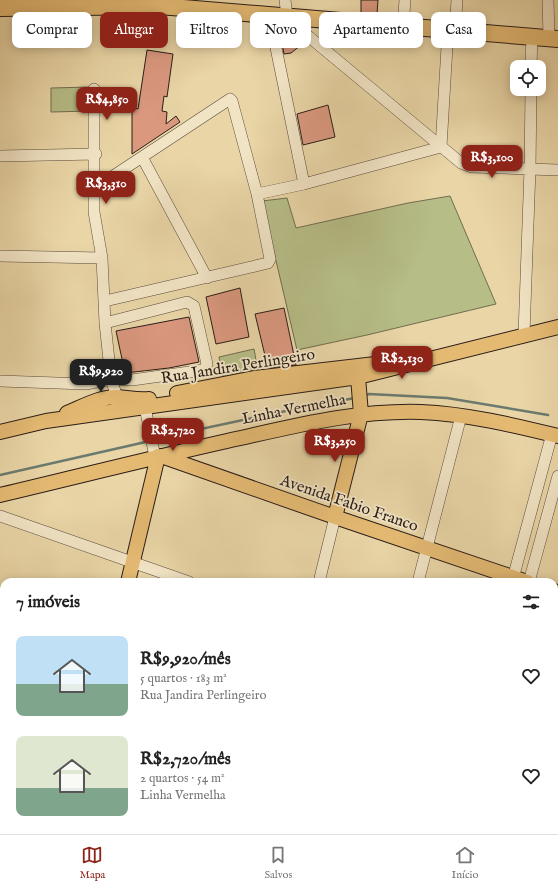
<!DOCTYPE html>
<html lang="pt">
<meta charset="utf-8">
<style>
:root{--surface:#fff;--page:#f2f2f2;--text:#222;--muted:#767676;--line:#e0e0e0;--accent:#8f2418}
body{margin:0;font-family:"IM FELL English",serif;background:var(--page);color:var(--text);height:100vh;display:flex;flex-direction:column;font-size:15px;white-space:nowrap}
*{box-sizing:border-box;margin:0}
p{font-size:13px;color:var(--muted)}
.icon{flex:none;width:22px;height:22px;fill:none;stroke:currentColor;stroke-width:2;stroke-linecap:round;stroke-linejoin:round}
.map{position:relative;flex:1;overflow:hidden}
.side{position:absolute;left:0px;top:578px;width:558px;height:256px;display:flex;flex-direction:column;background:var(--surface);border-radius:12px 12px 0 0;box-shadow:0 2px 10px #0003}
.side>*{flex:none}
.hud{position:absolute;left:12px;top:12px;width:534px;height:36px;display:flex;gap:8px}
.buttons{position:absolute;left:510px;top:60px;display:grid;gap:8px}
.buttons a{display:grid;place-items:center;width:36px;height:36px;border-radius:8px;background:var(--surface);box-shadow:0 2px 10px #0003;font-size:20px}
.price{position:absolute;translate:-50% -34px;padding:0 9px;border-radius:8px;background:var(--accent);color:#fff;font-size:13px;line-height:26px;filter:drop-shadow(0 1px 2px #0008)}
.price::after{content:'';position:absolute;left:50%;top:24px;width:12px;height:9px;margin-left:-6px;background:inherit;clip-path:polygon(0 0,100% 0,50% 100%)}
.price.on{background:#222;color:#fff}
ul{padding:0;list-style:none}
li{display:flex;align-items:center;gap:12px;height:100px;padding:0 16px}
li span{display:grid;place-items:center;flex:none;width:112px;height:80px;border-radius:8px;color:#555}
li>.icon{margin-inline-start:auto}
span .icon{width:48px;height:48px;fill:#fffc;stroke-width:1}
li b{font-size:17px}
h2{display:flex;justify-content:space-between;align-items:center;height:48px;padding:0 16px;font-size:17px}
.pill{padding:0 14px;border-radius:8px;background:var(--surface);box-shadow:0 2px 10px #0003;font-size:14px;line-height:36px}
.pill.on{background:var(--accent);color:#fff}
.tabs{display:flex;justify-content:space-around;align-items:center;height:56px;border-top:1px solid var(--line);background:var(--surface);font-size:11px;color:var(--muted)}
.tabs a{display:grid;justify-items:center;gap:2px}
.tabs .on{color:var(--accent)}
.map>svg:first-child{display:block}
.green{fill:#b6bd87;stroke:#706d50}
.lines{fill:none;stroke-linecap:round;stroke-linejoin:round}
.stream{stroke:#6b7a6f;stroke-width:2.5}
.building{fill:#da987f;stroke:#2a1d18}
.minor-casing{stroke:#5a4b3c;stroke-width:12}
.major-casing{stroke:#2a1d18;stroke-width:16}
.highway-casing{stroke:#2a1d18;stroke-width:18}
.minor{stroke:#f1e4c5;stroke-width:11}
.major{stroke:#e4ba73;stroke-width:14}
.highway{stroke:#e4ba73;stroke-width:16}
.labels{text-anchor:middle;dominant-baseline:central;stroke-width:3.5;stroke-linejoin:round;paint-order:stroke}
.street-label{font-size:16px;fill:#2a1d18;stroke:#f1e4c5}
</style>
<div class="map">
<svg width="558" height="834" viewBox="0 0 558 834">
<rect width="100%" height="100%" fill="#e9d5a6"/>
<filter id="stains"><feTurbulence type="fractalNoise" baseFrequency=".005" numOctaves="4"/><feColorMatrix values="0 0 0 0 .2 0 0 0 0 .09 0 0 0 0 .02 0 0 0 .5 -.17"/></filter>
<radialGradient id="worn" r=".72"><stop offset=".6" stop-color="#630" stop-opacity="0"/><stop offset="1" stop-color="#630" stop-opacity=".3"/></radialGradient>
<path class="green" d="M 91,87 L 91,111 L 51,112 L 51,88 Z
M 450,196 L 496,304 L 367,335 L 297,350 L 262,201 L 287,198 L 296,228 L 408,203 Z
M 254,349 L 258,371 L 223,378 L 219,357 Z"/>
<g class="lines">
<path class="stream" d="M 364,396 L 369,394 L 447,398 L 548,415
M 154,439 L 300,408 L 355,398
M 0,475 L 150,441"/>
</g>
<path class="building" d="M 361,0 L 378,0 L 377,14 L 361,13 Z
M 282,30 L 301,45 L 291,53 L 284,54 L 280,33 Z
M 147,50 L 173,54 L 167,97 L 164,96 L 162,111 L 167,112 L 166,124 L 176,116 L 180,122 L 132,154 L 132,107 L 138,109 Z
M 328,105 L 335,137 L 303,145 L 297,114 Z
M 240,288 L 249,337 L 216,344 L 206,297 Z
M 284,308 L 296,365 L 268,368 L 255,314 Z
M 189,317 L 199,362 L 169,368 L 125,373 L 116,331 Z"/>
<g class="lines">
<g class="minor-casing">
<path id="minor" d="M 285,0 L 287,16
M 548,0 L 549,38
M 269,14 L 304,184
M 284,16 L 461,163 L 472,167 L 558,170
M 403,26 L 405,0
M 455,31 L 457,0
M 531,67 L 532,36
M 94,89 L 94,212 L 102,258 L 105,323 L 111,379 L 117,397 L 117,405
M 441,147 L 448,30
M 0,156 L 96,154
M 142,157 L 207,278
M 95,188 L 230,99 L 232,101 L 257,194 L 270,259 L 268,263 L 105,301
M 257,194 L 304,184 L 441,147
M 0,256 L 102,258
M 524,334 L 530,169 L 531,89
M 0,381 L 86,384 L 111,379 L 132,380 L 204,370 L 207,364 L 194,306 L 187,302 L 105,323
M 145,407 L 155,457
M 0,516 L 189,582
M 319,582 L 335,517
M 418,582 L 461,416
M 512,582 L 552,434
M 529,582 L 558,476
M 0,649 L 4,651
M 554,699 L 558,700
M 554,717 L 558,719
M 0,784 L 4,786
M 130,830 L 141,834
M 517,830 L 528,834
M 252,834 L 253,830
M 351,834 L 352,830
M 447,834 L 448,830
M 462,834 L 463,830"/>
</g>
<g class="major-casing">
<path id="major" d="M 177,393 L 254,378 L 384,363
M 67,413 C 82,407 101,396 118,397 C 129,398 138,400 149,399
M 0,432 L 46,421 L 358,377 L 558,327
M 161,456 L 335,517 L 527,582
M 0,495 C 76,477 151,458 227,441 C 291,427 354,410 421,412 C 467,414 513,425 558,436
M 335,517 L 361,414 L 358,377 L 355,370
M 128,582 L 158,456
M 554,591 L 558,593
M 62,834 L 63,830"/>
</g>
<g class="highway-casing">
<path id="highway" d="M 0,8 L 159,6 L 558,39"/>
</g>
<use href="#minor" class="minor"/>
<use href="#major" class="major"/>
<use href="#highway" class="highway"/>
</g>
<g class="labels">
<g class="street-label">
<text transform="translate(238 367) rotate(-9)">Rua Jandira Perlingeiro</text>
<text transform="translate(294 410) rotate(-11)">Linha Vermelha</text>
<text transform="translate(349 504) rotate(19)">Avenida Fabio Franco</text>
</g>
</g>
<rect width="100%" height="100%" filter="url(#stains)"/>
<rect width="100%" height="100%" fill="url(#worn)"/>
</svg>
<div class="buttons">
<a><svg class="icon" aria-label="locate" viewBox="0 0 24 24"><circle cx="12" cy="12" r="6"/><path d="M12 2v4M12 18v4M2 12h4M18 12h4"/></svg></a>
</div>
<b class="price" style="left:107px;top:121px">R$4,850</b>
<b class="price" style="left:492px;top:179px">R$3,100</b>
<b class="price" style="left:106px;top:205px">R$3,310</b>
<b class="price" style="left:402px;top:380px">R$2,130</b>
<b class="price on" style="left:101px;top:393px">R$9,920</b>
<b class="price" style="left:173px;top:452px">R$2,720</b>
<b class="price" style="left:335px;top:463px">R$3,250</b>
<div class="hud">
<a class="pill">Comprar</a>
<a class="pill on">Alugar</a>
<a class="pill">Filtros</a>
<a class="pill">Novo</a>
<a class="pill">Apartamento</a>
<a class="pill">Casa</a>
</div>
<section class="side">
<h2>7 imóveis<svg class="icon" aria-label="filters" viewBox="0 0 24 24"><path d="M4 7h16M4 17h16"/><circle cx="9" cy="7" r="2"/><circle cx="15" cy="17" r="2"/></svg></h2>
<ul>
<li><span style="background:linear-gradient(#bfe0f5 60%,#7fa58c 0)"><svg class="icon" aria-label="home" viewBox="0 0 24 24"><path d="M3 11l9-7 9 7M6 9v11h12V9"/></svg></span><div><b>R$9,920/mês</b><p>5 quartos · 183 m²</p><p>Rua Jandira Perlingeiro</p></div><svg class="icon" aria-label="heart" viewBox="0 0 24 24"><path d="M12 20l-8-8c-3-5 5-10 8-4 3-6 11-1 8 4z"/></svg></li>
<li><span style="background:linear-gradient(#dfe7d0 65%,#7fa58c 0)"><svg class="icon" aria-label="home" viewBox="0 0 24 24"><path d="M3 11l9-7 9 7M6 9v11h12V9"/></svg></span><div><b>R$2,720/mês</b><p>2 quartos · 54 m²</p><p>Linha Vermelha</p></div><svg class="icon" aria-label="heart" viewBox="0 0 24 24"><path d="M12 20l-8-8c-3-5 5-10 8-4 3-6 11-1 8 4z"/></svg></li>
</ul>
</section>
</div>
<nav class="tabs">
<a class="on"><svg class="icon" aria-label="map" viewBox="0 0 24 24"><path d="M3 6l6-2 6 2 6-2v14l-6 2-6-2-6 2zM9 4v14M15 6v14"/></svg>Mapa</a>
<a><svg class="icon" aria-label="saved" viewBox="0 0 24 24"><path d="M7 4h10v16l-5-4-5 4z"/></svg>Salvos</a>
<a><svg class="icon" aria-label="home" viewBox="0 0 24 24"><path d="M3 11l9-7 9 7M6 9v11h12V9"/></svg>Início</a>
</nav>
